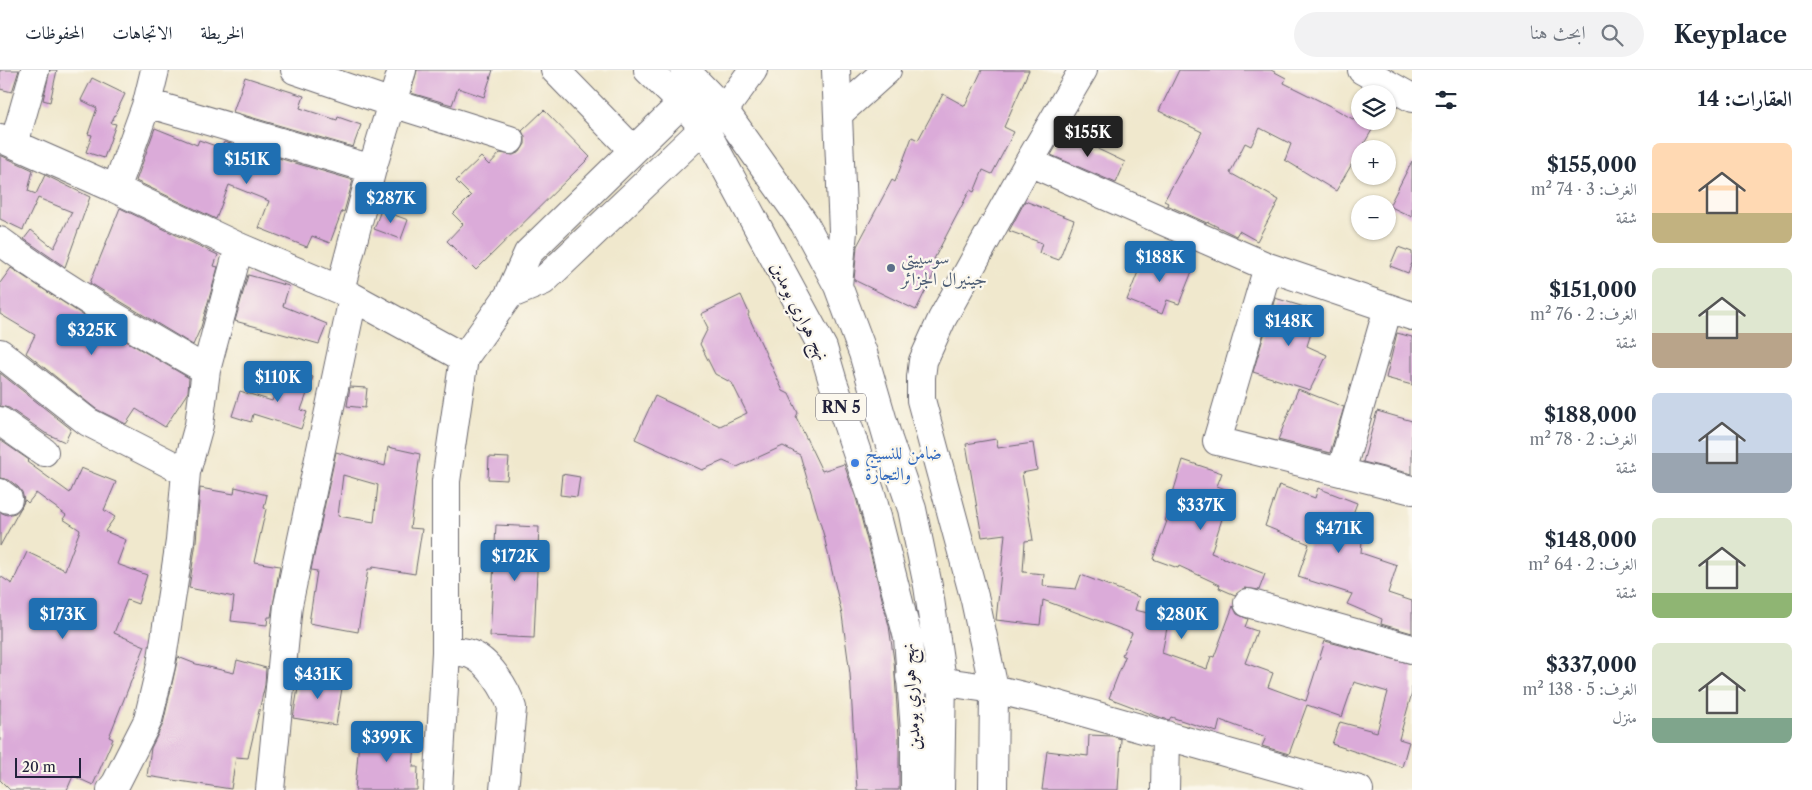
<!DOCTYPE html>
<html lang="ar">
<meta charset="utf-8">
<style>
:root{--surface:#fff;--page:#f2f2f3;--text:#1f2937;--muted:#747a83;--line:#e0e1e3;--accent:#1f6fb2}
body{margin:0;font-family:"Libre Caslon Text",Amiri,serif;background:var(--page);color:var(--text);direction:rtl;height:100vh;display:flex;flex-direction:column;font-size:19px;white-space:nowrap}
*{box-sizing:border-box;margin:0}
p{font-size:16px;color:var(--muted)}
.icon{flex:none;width:28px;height:28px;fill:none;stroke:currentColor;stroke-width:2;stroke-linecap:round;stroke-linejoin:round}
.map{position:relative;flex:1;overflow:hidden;direction:ltr}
.details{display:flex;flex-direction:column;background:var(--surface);width:400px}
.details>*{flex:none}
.buttons{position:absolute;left:1351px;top:15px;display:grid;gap:10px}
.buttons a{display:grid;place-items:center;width:45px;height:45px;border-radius:50%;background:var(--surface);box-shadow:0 1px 4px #0004;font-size:25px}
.scale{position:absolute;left:15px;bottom:12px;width:66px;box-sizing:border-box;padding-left:5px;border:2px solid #22223b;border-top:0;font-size:14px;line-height:18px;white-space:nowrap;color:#22223b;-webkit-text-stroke:4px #fbf7ec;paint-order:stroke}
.price{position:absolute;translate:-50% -42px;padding:0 11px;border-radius:5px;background:var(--accent);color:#fff;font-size:16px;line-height:32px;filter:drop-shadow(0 1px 2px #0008)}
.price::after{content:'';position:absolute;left:50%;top:30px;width:15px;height:11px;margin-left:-8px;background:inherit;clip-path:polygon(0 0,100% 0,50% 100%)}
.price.selected{background:#222;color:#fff}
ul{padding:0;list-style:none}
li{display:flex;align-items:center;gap:15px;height:125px;padding:0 20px}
li span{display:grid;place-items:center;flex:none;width:140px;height:100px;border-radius:8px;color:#555}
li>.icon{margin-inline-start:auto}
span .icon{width:60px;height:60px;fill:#fffc;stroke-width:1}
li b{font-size:21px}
h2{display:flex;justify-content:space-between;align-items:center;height:60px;padding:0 20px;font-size:21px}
header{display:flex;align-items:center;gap:30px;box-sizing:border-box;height:70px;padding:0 25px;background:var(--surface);border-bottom:1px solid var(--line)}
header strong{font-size:24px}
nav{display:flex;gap:28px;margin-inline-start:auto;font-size:18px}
.search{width:350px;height:45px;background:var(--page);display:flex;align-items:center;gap:12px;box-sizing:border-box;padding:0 18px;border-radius:28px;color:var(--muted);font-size:19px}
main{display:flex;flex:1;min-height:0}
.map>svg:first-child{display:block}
.building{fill:#dbabd9;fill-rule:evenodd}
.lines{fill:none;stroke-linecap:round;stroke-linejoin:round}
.minor-casing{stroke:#6a676e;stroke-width:30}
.major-casing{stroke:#6a676e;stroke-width:30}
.minor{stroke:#fff;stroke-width:28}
.major{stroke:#fff;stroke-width:28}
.service-dot{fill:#5c6f8a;stroke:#fbf7ec;stroke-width:2}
.shop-dot{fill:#3f7fe0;stroke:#fbf7ec;stroke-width:2}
.labels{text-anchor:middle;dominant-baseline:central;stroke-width:4.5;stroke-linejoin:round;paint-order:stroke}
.shield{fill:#fbf7ec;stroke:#636270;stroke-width:1}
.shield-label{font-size:16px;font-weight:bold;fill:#22223b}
.service-label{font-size:18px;fill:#4e5e75;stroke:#fbf7ec;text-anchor:start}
.street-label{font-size:18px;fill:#22223b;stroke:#fbf7ec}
.shop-label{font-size:18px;fill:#366cbe;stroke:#fbf7ec;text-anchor:start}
</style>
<header>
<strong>Keyplace</strong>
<div class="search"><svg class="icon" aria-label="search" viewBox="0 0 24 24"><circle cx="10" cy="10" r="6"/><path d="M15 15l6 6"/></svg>ابحث هنا</div>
<nav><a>الخريطة</a><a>الاتجاهات</a><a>المحفوظات</a></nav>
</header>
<main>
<section class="details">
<h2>العقارات: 14<svg class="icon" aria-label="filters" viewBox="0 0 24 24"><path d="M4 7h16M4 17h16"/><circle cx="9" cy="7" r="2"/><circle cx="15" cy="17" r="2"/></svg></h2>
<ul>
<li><span style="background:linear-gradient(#ffd9b3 70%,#c2b280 0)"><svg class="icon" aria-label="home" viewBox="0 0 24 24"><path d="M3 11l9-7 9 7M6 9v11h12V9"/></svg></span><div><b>$155,000</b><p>الغرف: 3 · 74 m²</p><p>شقة</p></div></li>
<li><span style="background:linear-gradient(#dfe7d0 65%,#b9a48a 0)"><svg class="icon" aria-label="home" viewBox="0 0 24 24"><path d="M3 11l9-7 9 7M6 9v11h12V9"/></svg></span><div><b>$151,000</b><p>الغرف: 2 · 76 m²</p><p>شقة</p></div></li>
<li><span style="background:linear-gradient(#c9d6e8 60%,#9aa5b1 0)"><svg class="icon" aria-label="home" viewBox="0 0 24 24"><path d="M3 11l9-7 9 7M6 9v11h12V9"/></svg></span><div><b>$188,000</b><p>الغرف: 2 · 78 m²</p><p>شقة</p></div></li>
<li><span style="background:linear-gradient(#dfe7d0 75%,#8fb573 0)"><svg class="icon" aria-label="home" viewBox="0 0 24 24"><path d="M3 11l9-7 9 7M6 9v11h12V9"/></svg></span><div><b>$148,000</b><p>الغرف: 2 · 64 m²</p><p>شقة</p></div></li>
<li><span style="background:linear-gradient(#dfe7d0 75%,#7fa58c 0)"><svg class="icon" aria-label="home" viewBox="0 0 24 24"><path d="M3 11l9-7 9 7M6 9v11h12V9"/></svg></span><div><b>$337,000</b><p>الغرف: 5 · 138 m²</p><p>منزل</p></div></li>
</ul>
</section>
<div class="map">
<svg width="1412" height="720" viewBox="0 0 1412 720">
<rect width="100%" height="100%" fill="#fbf7ec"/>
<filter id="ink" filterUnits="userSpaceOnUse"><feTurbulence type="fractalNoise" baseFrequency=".02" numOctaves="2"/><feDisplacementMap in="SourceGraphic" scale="10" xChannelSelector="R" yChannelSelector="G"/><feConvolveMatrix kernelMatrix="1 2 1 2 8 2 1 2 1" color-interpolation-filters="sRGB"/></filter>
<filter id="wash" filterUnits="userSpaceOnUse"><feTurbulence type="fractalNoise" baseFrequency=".0096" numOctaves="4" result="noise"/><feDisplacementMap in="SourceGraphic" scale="20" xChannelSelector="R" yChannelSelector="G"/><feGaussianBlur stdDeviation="1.12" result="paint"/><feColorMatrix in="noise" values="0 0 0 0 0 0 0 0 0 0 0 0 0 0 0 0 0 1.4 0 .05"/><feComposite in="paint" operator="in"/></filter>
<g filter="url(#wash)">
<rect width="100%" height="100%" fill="#f0e8cd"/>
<g id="blocks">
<path class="building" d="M 0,0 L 19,0 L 12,22 L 0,19 Z
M 50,0 L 57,0 L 50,32 L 43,30 Z
M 417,0 L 493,0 L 484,27 L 458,18 L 452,35 L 411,23 Z
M 982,0 L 1029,0 L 1004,57 L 1014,62 L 992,104 L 983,100 L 974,122 L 970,120 L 934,189 L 940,191 L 916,240 L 854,210 L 857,176 L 892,110 L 895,112 L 912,67 L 918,70 L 943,24 L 965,36 Z
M 1179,0 L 1271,0 L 1286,8 L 1284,13 L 1330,36 L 1372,60 L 1336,121 L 1285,90 L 1291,74 L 1260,58 L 1251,76 L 1245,73 L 1230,103 L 1279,130 L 1257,171 L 1239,161 L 1236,166 L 1208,152 L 1207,153 L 1167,135 L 1168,133 L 1164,131 L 1202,62 L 1159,41 Z
M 245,7 L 304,26 L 300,38 L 337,50 L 338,47 L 361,55 L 353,77 L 233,42 Z
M 92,8 L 125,24 L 111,53 L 116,54 L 104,88 L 86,82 L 92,65 L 88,64 L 97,38 L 81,30 Z
M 544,40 L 590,87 L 476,200 L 447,171 L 463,154 L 453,144 L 471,126 L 456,111 L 481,87 L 489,95 L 500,83 L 513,85 L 520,82 L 525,74 L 525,67 L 522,61 Z
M 155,58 L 197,75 L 199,70 L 221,78 L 224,72 L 353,110 L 344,142 L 342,141 L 330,173 L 312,166 L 307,177 L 259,158 L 269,131 L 229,115 L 216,149 L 136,111 Z
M 1064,63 L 1125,92 L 1116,113 L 1051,85 Z
M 0,85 L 33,100 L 28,121 L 36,124 L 45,105 L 90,127 L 65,197 L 24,169 L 31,160 L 54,178 L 72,142 L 38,128 L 23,160 L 0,149 Z
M 1412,91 L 1412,147 L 1389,136 Z
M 1025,131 L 1074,150 L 1059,190 L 1039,183 L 1042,173 L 1009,161 Z
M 120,138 L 218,185 L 214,196 L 218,197 L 201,257 L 193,275 L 90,213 Z
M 381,140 L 408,150 L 401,169 L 374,159 Z
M 1398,177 L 1412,182 L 1412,193 L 1408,203 L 1390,196 Z
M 1145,184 L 1175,196 L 1179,187 L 1195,194 L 1179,234 L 1167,230 L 1162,244 L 1127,230 Z
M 11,198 L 92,251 L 189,308 L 188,322 L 165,357 L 136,339 L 126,354 L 96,339 L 26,283 L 35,265 L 0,244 L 0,213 Z
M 248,205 L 289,216 L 283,236 L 327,254 L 319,274 L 235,251 Z
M 741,225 L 749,243 L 748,245 L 783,321 L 789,324 L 798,343 L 796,347 L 822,401 L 844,394 L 857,431 L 889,556 L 894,591 L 899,667 L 899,720 L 857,720 L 850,604 L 842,545 L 824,466 L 800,385 L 783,376 L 737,397 L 723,391 L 702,400 L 635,369 L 655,326 L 720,356 L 747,343 L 732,313 L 715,304 L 700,274 L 708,258 L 701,244 Z
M 1275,228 L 1314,240 L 1308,258 L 1312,260 L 1307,276 L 1327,285 L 1310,320 L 1253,302 Z
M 1397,263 L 1412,267 L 1412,315 L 1386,308 Z
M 294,300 L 313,307 L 301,340 L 307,342 L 301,359 L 253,344 L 251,352 L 232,346 L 240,321 L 272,331 L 278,316 L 286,319 Z
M 0,303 L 71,359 L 65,372 L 45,363 L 9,338 L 0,336 Z
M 350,317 L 367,318 L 365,338 L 347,336 Z
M 1298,319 L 1344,337 L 1330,383 L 1278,370 Z
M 1377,341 L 1412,351 L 1412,404 L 1363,392 Z
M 996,369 L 998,378 L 1033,373 L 1037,400 L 1022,403 L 1033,470 L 1025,471 L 1023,502 L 1044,504 L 1043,516 L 1076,519 L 1081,505 L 1139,527 L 1135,540 L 1169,548 L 1162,583 L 1207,599 L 1211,586 L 1214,587 L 1233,536 L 1237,544 L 1248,549 L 1245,557 L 1257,561 L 1245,593 L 1273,603 L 1268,617 L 1306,631 L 1325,571 L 1412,594 L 1412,623 L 1399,669 L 1409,672 L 1402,697 L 1332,674 L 1340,652 L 1377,662 L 1388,622 L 1354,612 L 1342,647 L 1307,635 L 1289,684 L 1262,676 L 1266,667 L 1220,650 L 1217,662 L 1171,647 L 1169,650 L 1162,648 L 1109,628 L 1125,587 L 1122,585 L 1132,563 L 1043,530 L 1040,555 L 996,550 L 1005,464 L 982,467 L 966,374 Z
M 0,370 L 29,390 L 27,392 L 70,423 L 81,398 L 116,412 L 104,440 L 115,447 L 105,461 L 126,470 L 117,494 L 147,505 L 138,534 L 127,530 L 114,563 L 145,576 L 109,667 L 113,669 L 93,715 L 73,706 L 67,720 L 10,720 L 0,710 L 0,506 L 12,514 L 27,482 L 65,500 L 80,460 L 63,449 L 66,445 L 36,423 L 28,433 L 25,430 L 0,476 L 0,442 L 7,445 L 15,443 L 21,438 L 24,430 L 22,422 L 18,417 L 9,410 L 0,408 Z
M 388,377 L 420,384 L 410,458 L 422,459 L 415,504 L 373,497 L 372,499 L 368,499 L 358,562 L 309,553 L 317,501 L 311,500 L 336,382 L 385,396 ZM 343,405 L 378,415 L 374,452 L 338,446 Z
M 489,387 L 509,388 L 507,410 L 488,409 Z
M 1183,390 L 1222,403 L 1217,416 L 1231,421 L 1211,483 L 1265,504 L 1259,520 L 1245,518 L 1235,525 L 1219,518 L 1220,515 L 1179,496 L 1178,498 L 1153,489 L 1167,451 L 1165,451 L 1174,426 L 1172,426 Z
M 562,404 L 580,407 L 577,427 L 560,425 Z
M 1279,415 L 1315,428 L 1318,418 L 1357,433 L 1344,468 L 1362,470 L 1361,483 L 1397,495 L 1388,523 L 1412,531 L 1412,563 L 1381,554 L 1382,549 L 1347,534 L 1352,524 L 1298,507 L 1309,474 L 1265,456 Z
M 235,417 L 267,425 L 264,438 L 266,439 L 254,492 L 280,496 L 271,547 L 268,547 L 267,555 L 231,551 L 234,527 L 189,518 L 196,472 L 200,418 L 234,424 Z
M 496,455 L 539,457 L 534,568 L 490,566 Z
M 178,587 L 196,594 L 234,603 L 237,590 L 266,598 L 265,615 L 248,688 L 236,687 L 231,719 L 147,706 L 151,678 L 163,654 Z
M 300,606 L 343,612 L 336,655 L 293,648 Z
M 385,661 L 416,664 L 413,697 L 418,697 L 417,720 L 355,720 L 359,670 L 384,670 Z
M 1089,665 L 1112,666 L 1121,669 L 1118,720 L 1042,720 L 1047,681 L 1088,686 Z"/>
</g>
</g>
<g filter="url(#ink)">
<use href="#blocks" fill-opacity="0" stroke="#6a676e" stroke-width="1"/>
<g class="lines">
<g class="minor-casing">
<path id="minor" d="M 295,0 L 392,33 L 510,70
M 555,0 L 633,80
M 1362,0 L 1412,28
M 147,33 L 372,99
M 839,43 L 887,0
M 0,68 L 116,119 L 239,177 L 340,220 L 464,288
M 14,74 L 35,0
M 1029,92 L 1268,197 L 1412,246
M 116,119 L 147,33 L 155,0
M 0,171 C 65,219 135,259 206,300
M 1268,197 L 1217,371 L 1412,420
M 340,220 L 372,99 L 402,0
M 509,225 L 543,211 L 704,58
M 0,283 L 88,352 L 186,402
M 0,351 L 44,382
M 1341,402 L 1388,238
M 0,423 L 8,429
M 1248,533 L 1412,579
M 446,582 C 455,581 461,581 470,584 C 488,590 507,620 512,638 L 504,720
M 910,607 L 994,619 L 1044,631 L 1359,720
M 111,720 L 116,713 L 148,650 L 161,595 L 180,471 L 186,402 L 199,355 L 206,300 L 239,177
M 270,720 L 288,535 L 353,228
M 438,720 L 446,582 L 446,411 L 464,288 L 509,225 L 528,183 L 682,33
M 993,720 L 994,619 L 975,530 L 921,330 L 921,307 L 923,291 L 942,249 L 1029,92 L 1083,0
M 1165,720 L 1166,665"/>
</g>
<g class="major-casing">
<path id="major" d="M 648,0 L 682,33 L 704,58 L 823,278 L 833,312 L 872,427 L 908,568 L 915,662 L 915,720
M 685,0 L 724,40 L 804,153 L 838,216 L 863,283 L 888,369 L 912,439 L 928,516 L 942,610 L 940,720
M 836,0 L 843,161 L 838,216
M 711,52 L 724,40 L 753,0"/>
</g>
<use href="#minor" class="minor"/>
<use href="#major" class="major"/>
</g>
</g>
<circle class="service-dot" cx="891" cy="198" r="5"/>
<circle class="shop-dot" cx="855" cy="393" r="5"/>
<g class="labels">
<rect class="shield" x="816" y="323.5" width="50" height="27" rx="4"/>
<g class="shield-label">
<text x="841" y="337">RN 5</text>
</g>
<g class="service-label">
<text x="901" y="188">سوسييتي<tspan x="901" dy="21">جينيرال الجزائر</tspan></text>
</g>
<g class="street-label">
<text transform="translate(800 241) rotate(63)">نهج هواري بومدين</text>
<text transform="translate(911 627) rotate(-94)">نهج هواري بومدين</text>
</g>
<g class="shop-label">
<text x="865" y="383">ضامن للنسيج<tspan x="865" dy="21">والتجارة</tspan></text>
</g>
</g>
</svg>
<div class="buttons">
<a><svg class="icon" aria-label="layers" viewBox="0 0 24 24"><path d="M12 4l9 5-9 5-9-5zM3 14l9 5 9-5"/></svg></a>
<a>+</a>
<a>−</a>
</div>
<div class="scale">20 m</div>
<b class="price selected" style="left:1088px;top:88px">$155K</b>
<b class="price" style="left:247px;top:115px">$151K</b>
<b class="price" style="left:391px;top:154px">$287K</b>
<b class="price" style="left:1160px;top:213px">$188K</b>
<b class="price" style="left:1289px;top:277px">$148K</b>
<b class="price" style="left:92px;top:286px">$325K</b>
<b class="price" style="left:278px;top:333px">$110K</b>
<b class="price" style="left:1201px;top:461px">$337K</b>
<b class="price" style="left:1339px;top:484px">$471K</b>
<b class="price" style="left:515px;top:512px">$172K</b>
<b class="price" style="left:63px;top:570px">$173K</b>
<b class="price" style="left:1182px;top:570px">$280K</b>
<b class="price" style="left:318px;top:630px">$431K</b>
<b class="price" style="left:387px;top:693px">$399K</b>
</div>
</main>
